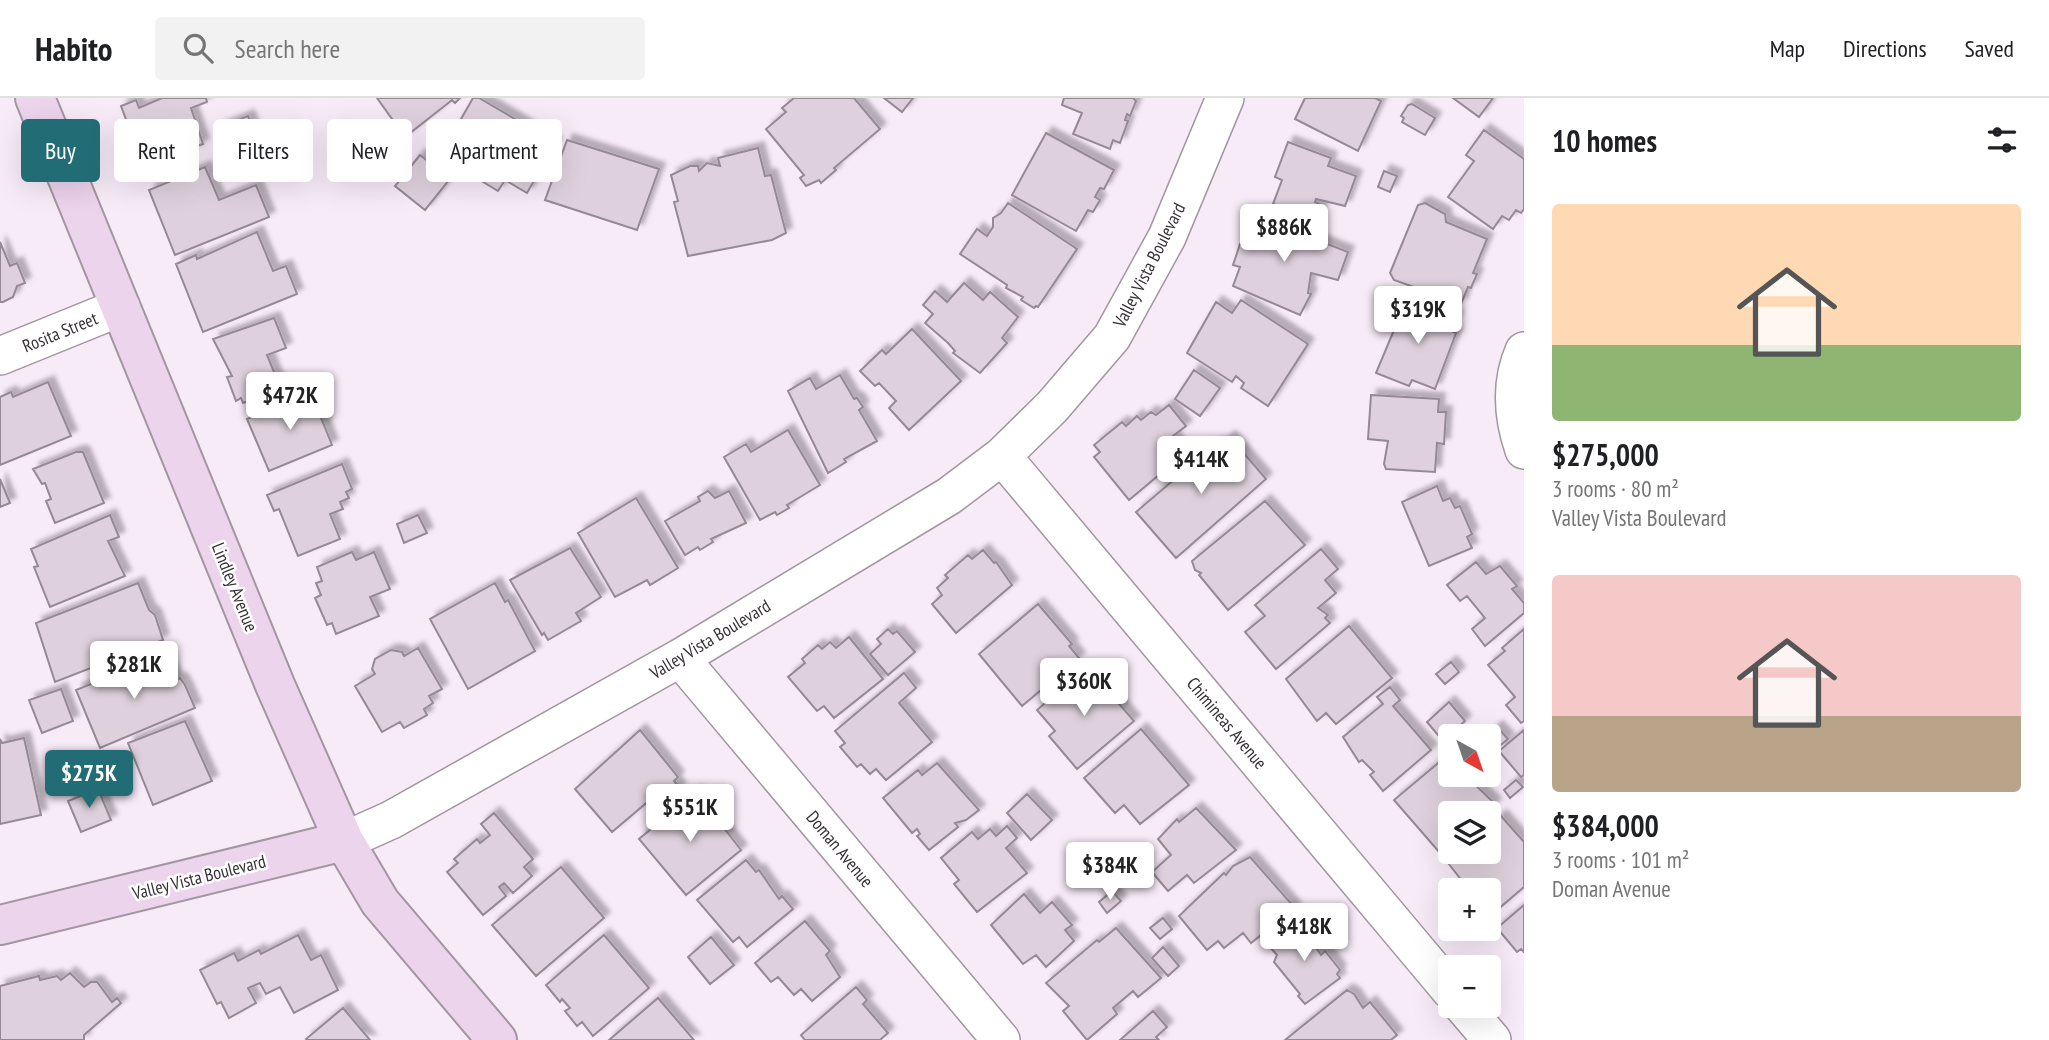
<!DOCTYPE html>
<meta charset="utf-8">
<style>
:root{--surface:#fff;--page:#f2f2f2;--text:#202124;--muted:#757577;--line:#e0e0e0;--accent:#226d75}
body{margin:0;font-family:"PT Sans Narrow",sans-serif;background:var(--page);color:var(--text);height:100vh;display:flex;flex-direction:column;font-size:26px;white-space:nowrap}
*{box-sizing:border-box;margin:0}
p{font-size:23px;color:var(--muted)}
.icon{flex:none;width:38px;height:38px;fill:none;stroke:currentColor;stroke-width:2;stroke-linecap:round;stroke-linejoin:round}
.map{position:relative;flex:1;overflow:hidden}
.panel{display:flex;flex-direction:column;background:var(--surface);width:525px}
.panel>*{flex:none}
.banner{position:absolute;left:21px;top:21px;width:665px;height:63px;display:flex;gap:14px}
.needle{width:46px;rotate:140deg}
.buttons{position:absolute;left:1438px;top:626px;display:grid;gap:14px}
.buttons a{display:grid;place-items:center;width:63px;height:63px;border-radius:7px;background:var(--surface);box-shadow:0 7px 28px #0002;font-size:35px}
.price{position:absolute;translate:-50% -60px;padding:0 16px;border-radius:7px;background:#fff;color:#222;font-size:23px;line-height:46px;filter:drop-shadow(0 2px 4px #0008)}
.price::after{content:'';position:absolute;left:50%;top:42px;width:21px;height:16px;margin-left:-10px;background:inherit;clip-path:polygon(0 0,100% 0,50% 100%)}
.price.active{background:var(--accent);color:#fff}
ul{padding:0;list-style:none}
li{display:grid;align-content:center;gap:14px;height:371px;padding:0 28px}
li span{display:grid;place-items:center;height:217px;border-radius:7px;color:#555}
li>.icon{margin-inline-start:auto}
span .icon{width:126px;height:126px;fill:#fffc;stroke-width:1}
li b{font-size:30px}
h2{display:flex;justify-content:space-between;align-items:center;height:84px;padding:0 28px;font-size:30px}
.chip{padding:0 24px;border-radius:7px;background:var(--surface);box-shadow:0 7px 28px #0002;font-size:24px;line-height:63px}
.chip.active{background:var(--accent);color:#fff}
header{display:flex;align-items:center;gap:42px;box-sizing:border-box;height:98px;padding:0 35px;background:var(--surface);border-bottom:2px solid var(--line)}
header strong{font-size:33px}
nav{display:flex;gap:38px;margin-inline-start:auto;font-size:24px}
.search{width:490px;height:63px;background:var(--page);display:flex;align-items:center;gap:18px;box-sizing:border-box;padding:0 24px;border-radius:7px;color:var(--muted);font-size:26px}
main{display:flex;flex:1;min-height:0}
.map>svg:first-child{display:block}
.building{fill:#ded1dd;stroke:#958995;stroke-width:2;filter:url(#shadow)}
.lines{fill:none;stroke-linecap:round;stroke-linejoin:round}
.street-casing{stroke:#a296a1;stroke-width:40}
.secondary-casing{stroke:#a296a1;stroke-width:42}
.street{stroke:#fff;stroke-width:37}
.secondary{stroke:#ecd4ec;stroke-width:38}
.labels{text-anchor:middle;dominant-baseline:central;stroke-width:5;stroke-linejoin:round;paint-order:stroke}
.street-label{font-size:18px;fill:#363136;stroke:#fff}
</style>
<header>
<strong>Habito</strong>
<div class="search"><svg class="icon" aria-label="search" viewBox="0 0 24 24"><circle cx="10" cy="10" r="6"/><path d="M15 15l6 6"/></svg>Search here</div>
<nav><a>Map</a><a>Directions</a><a>Saved</a></nav>
</header>
<main>
<div class="map">
<svg width="1524" height="942" viewBox="0 0 1524 942">
<defs>
<filter id="shadow"><feDropShadow dx="6" dy="-6" stdDeviation="2" flood-color="#0004"/></filter>
</defs>
<rect width="100%" height="100%" fill="#f8ebf8"/>
<path class="building" d="M 162,0 L 206,0 L 207,4 L 191,10 L 203,46 L 197,48 L 198,51 L 140,72 L 133,55 L 139,54 L 127,33 L 130,32 L 121,8 L 136,2 L 139,10 Z
M 377,0 L 460,0 L 455,5 L 452,2 L 405,39 Z
M 473,0 L 479,0 L 556,45 L 527,95 L 505,82 L 498,93 L 440,58 Z
M 794,0 L 854,0 L 880,31 L 834,70 L 836,72 L 821,85 L 819,82 L 806,88 L 800,80 L 804,77 L 766,31 L 786,14 L 782,10 Z
M 884,0 L 913,0 L 902,14 Z
M 1064,0 L 1133,0 L 1136,3 L 1130,18 L 1127,16 L 1125,22 L 1128,23 L 1120,45 L 1113,42 L 1110,51 L 1073,36 L 1082,15 L 1062,7 Z
M 1305,0 L 1375,0 L 1381,3 L 1358,53 L 1295,21 Z
M 1453,0 L 1493,0 L 1479,19 Z
M 1412,6 L 1435,20 L 1425,37 L 1402,24 L 1404,20 L 1401,18 L 1408,7 Z
M 248,18 L 256,37 L 226,50 L 218,30 Z
M 1484,32 L 1524,61 L 1524,111 L 1521,115 L 1516,112 L 1509,122 L 1502,118 L 1493,131 L 1448,99 L 1474,63 L 1466,57 Z
M 1046,35 L 1114,72 L 1104,91 L 1100,90 L 1095,99 L 1100,102 L 1093,114 L 1088,112 L 1076,133 L 1012,97 Z
M 567,42 L 659,71 L 637,132 L 545,102 Z
M 1288,44 L 1331,60 L 1328,68 L 1356,78 L 1345,108 L 1316,101 L 1315,104 L 1322,107 L 1315,127 L 1273,106 L 1282,82 L 1275,79 Z
M 758,50 L 765,78 L 771,77 L 786,135 L 772,142 L 688,158 L 674,104 L 678,103 L 671,77 L 690,68 L 698,68 L 699,73 L 707,65 L 720,68 L 718,60 Z
M 420,57 L 450,81 L 425,112 L 395,88 Z
M 205,69 L 219,102 L 256,87 L 269,119 L 175,157 L 149,92 Z
M 1384,73 L 1397,78 L 1390,94 L 1378,89 Z
M 1008,105 L 1077,151 L 1038,209 L 1036,208 L 1034,210 L 1021,202 L 1023,199 L 1006,190 L 1007,187 L 960,156 L 977,131 L 987,138 L 993,129 L 993,120 L 1001,115 Z
M 1425,105 L 1445,116 L 1446,124 L 1487,141 L 1473,175 L 1477,176 L 1471,190 L 1468,189 L 1461,206 L 1394,182 L 1390,175 L 1418,107 Z
M 1251,116 L 1348,154 L 1338,182 L 1311,175 L 1308,195 L 1311,196 L 1300,217 L 1233,188 L 1240,169 L 1233,167 L 1240,146 L 1248,149 L 1252,138 L 1244,135 Z
M 257,134 L 273,173 L 286,168 L 297,196 L 203,234 L 176,166 L 196,157 L 197,161 Z
M 0,144 L 10,168 L 17,165 L 25,185 L 17,188 L 13,199 L 3,204 L 0,204 Z
M 964,185 L 983,202 L 990,194 L 1018,219 L 1002,240 L 1007,245 L 980,275 L 953,255 L 955,253 L 948,245 L 925,225 L 933,216 L 923,207 L 935,193 L 947,204 Z
M 1407,201 L 1456,219 L 1450,232 L 1456,235 L 1435,291 L 1412,282 L 1409,288 L 1376,275 Z
M 1241,202 L 1308,246 L 1268,308 L 1241,290 L 1244,285 L 1236,278 L 1232,284 L 1187,255 L 1216,204 L 1232,215 Z
M 274,220 L 286,250 L 267,257 L 281,291 L 243,305 L 241,300 L 236,303 L 227,279 L 232,278 L 213,241 Z
M 912,231 L 961,283 L 909,332 L 889,310 L 896,303 L 879,285 L 875,288 L 860,273 L 882,252 L 886,256 Z
M 1194,272 L 1220,290 L 1200,318 L 1175,301 Z
M 840,277 L 854,301 L 857,300 L 863,309 L 859,312 L 877,343 L 844,361 L 846,364 L 828,375 L 788,293 L 810,280 L 816,291 Z
M 48,284 L 71,338 L 0,367 L 0,299 L 11,294 L 13,299 Z
M 311,295 L 332,347 L 269,373 L 247,321 Z
M 1371,297 L 1439,301 L 1438,314 L 1446,314 L 1444,346 L 1437,345 L 1435,374 L 1386,371 L 1384,366 L 1388,343 L 1368,341 Z
M 1169,307 L 1186,328 L 1173,338 L 1185,355 L 1129,402 L 1094,359 L 1100,354 L 1094,347 L 1122,324 L 1126,328 L 1137,318 L 1141,322 L 1151,314 L 1156,317 Z
M 788,332 L 820,387 L 787,407 L 789,410 L 777,417 L 775,414 L 760,422 L 724,359 L 746,346 L 751,354 Z
M 1230,339 L 1266,381 L 1176,460 L 1136,414 L 1217,345 L 1219,347 Z
M 76,354 L 83,354 L 104,405 L 55,425 L 46,403 L 51,401 L 45,385 L 42,386 L 33,371 Z
M 342,366 L 352,391 L 346,394 L 349,400 L 340,404 L 343,411 L 330,416 L 340,441 L 298,458 L 279,411 L 274,413 L 267,397 Z
M 0,381 L 10,405 L 0,409 Z
M 1437,388 L 1443,403 L 1450,400 L 1455,410 L 1460,408 L 1472,436 L 1467,439 L 1472,450 L 1429,468 L 1402,404 Z
M 708,393 L 715,400 L 729,393 L 746,425 L 711,441 L 713,444 L 700,452 L 698,449 L 685,457 L 665,423 L 700,403 L 698,399 Z
M 636,400 L 678,470 L 650,487 L 647,482 L 615,499 L 578,435 Z
M 1265,403 L 1305,447 L 1228,512 L 1199,477 L 1201,475 L 1195,472 L 1192,463 Z
M 110,417 L 119,439 L 108,443 L 125,478 L 50,509 L 34,469 L 38,468 L 31,451 Z
M 418,417 L 427,435 L 404,445 L 397,426 Z
M 570,450 L 601,499 L 576,515 L 581,523 L 548,542 L 544,535 L 542,537 L 510,482 Z
M 1321,451 L 1338,471 L 1325,482 L 1336,495 L 1318,510 L 1328,517 L 1325,520 L 1330,525 L 1276,571 L 1245,534 L 1265,518 L 1255,507 Z
M 983,452 L 994,465 L 996,464 L 1012,487 L 956,535 L 932,506 L 942,497 L 937,490 L 948,480 L 945,477 L 968,457 L 972,461 Z
M 352,454 L 356,462 L 374,454 L 390,491 L 370,499 L 379,518 L 336,536 L 332,525 L 327,527 L 315,500 L 321,497 L 316,485 L 322,483 L 317,469 Z
M 1476,464 L 1486,476 L 1500,468 L 1517,488 L 1512,491 L 1524,505 L 1524,515 L 1485,548 L 1472,531 L 1485,520 L 1467,498 L 1460,503 L 1447,487 Z
M 138,485 L 149,512 L 155,517 L 163,542 L 55,584 L 36,525 Z
M 495,485 L 505,504 L 508,502 L 535,553 L 468,591 L 430,521 Z
M 1038,506 L 1072,546 L 1069,548 L 1079,560 L 1022,608 L 979,556 Z
M 1349,528 L 1392,580 L 1336,626 L 1326,615 L 1317,623 L 1286,581 Z
M 888,531 L 893,536 L 897,533 L 915,554 L 888,577 L 870,556 L 881,546 L 877,541 Z
M 1524,531 L 1524,623 L 1521,625 L 1506,607 L 1515,599 L 1488,567 L 1505,553 L 1502,550 Z
M 849,539 L 883,581 L 834,620 L 824,608 L 817,613 L 788,579 L 805,565 L 802,561 L 818,547 L 822,551 L 830,544 L 836,550 Z
M 418,550 L 442,591 L 429,598 L 433,605 L 424,611 L 427,617 L 404,630 L 400,624 L 382,634 L 355,588 L 375,576 L 372,571 L 375,561 L 391,552 L 402,554 L 404,558 Z
M 166,556 L 176,582 L 180,580 L 185,587 L 195,610 L 100,650 L 76,592 Z
M 1451,564 L 1459,574 L 1445,586 L 1436,576 Z
M 1087,569 L 1134,623 L 1077,671 L 1049,638 L 1055,633 L 1037,612 Z
M 904,575 L 916,590 L 899,605 L 932,644 L 886,682 L 876,671 L 870,676 L 861,666 L 857,669 L 840,649 L 845,645 L 835,633 Z
M 1390,589 L 1400,602 L 1393,608 L 1431,652 L 1383,693 L 1370,677 L 1374,674 L 1362,662 L 1359,664 L 1343,639 L 1383,606 L 1377,599 Z
M 61,591 L 73,623 L 42,635 L 29,602 Z
M 1449,604 L 1465,623 L 1443,643 L 1427,624 Z
M 185,623 L 212,683 L 153,707 L 128,645 Z
M 1497,629 L 1508,641 L 1496,651 L 1489,639 L 1485,639 Z
M 1141,631 L 1189,687 L 1140,726 L 1124,707 L 1115,715 L 1084,680 Z
M 640,632 L 678,679 L 674,683 L 680,690 L 658,709 L 651,701 L 612,734 L 575,691 Z
M 1524,632 L 1524,677 L 1521,679 L 1499,653 Z
M 24,640 L 41,717 L 0,726 L 0,641 L 2,645 Z
M 1443,661 L 1451,670 L 1451,677 L 1457,677 L 1461,682 L 1466,678 L 1495,706 L 1485,716 L 1451,716 L 1451,745 L 1440,755 L 1394,702 Z
M 937,665 L 979,712 L 966,722 L 955,725 L 958,729 L 929,752 L 917,738 L 920,736 L 917,731 L 912,735 L 883,700 L 918,672 L 922,677 Z
M 1516,682 L 1523,689 L 1510,700 L 1504,692 Z
M 98,691 L 111,722 L 81,734 L 68,703 Z
M 696,694 L 741,752 L 686,797 L 639,741 Z
M 1027,696 L 1052,722 L 1031,742 L 1007,715 Z
M 1196,710 L 1236,752 L 1194,785 L 1187,777 L 1168,793 L 1152,774 L 1171,757 L 1158,741 L 1177,721 L 1179,724 Z
M 494,715 L 533,761 L 524,769 L 532,778 L 513,795 L 504,785 L 499,789 L 506,798 L 483,817 L 447,774 L 458,765 L 454,761 L 477,741 L 480,745 L 490,737 L 481,726 Z
M 1501,718 L 1524,744 L 1524,789 L 1497,812 L 1489,802 L 1489,793 L 1470,793 L 1448,765 L 1461,754 L 1489,754 L 1489,728 Z
M 1007,728 L 1017,740 L 1006,750 L 1027,775 L 977,814 L 954,786 L 959,782 L 941,760 L 972,734 L 978,741 L 990,731 L 996,738 Z
M 1250,759 L 1295,810 L 1251,845 L 1243,835 L 1224,850 L 1218,843 L 1207,852 L 1179,818 L 1224,775 L 1226,777 L 1233,768 Z
M 746,762 L 756,774 L 759,772 L 779,801 L 782,798 L 793,811 L 747,849 L 739,839 L 733,844 L 697,802 Z
M 561,769 L 604,820 L 536,878 L 492,827 Z
M 1112,793 L 1121,803 L 1107,815 L 1099,804 Z
M 1024,796 L 1040,815 L 1052,804 L 1072,827 L 1065,832 L 1074,843 L 1046,869 L 1036,857 L 1023,866 L 991,827 Z
M 1524,807 L 1524,854 L 1521,851 L 1517,854 L 1497,830 Z
M 1163,820 L 1172,831 L 1160,841 L 1150,830 Z
M 805,823 L 830,853 L 826,857 L 840,879 L 812,903 L 801,891 L 794,897 L 778,879 L 771,884 L 755,865 Z
M 1298,823 L 1321,857 L 1325,853 L 1340,872 L 1337,876 L 1340,880 L 1305,906 L 1298,898 L 1300,896 L 1274,864 L 1277,857 L 1269,848 Z
M 1116,830 L 1161,880 L 1138,899 L 1133,893 L 1113,910 L 1117,916 L 1087,942 L 1063,913 L 1069,908 L 1046,885 L 1097,842 L 1099,844 Z
M 298,837 L 311,862 L 321,857 L 338,892 L 294,915 L 280,889 L 266,896 L 260,885 L 248,890 L 256,905 L 229,920 L 221,904 L 217,906 L 200,872 L 234,855 L 238,863 L 259,852 L 261,856 Z
M 604,837 L 649,890 L 593,938 L 582,924 L 577,928 L 565,913 L 570,910 L 562,901 L 560,904 L 546,887 Z
M 711,839 L 734,867 L 710,886 L 688,859 Z
M 1163,849 L 1179,868 L 1168,878 L 1152,860 Z
M 70,875 L 84,889 L 91,884 L 97,884 L 112,904 L 117,900 L 121,905 L 84,937 L 84,942 L 0,942 L 0,888 L 39,878 L 40,882 L 57,878 L 61,882 Z
M 856,889 L 867,902 L 863,906 L 888,935 L 880,942 L 805,942 L 801,937 Z
M 1347,892 L 1354,896 L 1363,910 L 1370,904 L 1397,937 L 1391,942 L 1285,942 Z
M 658,900 L 694,942 L 609,942 Z
M 343,910 L 370,942 L 307,942 L 306,941 Z
M 1153,913 L 1167,929 L 1156,939 L 1159,942 L 1120,942 Z"/>
<g class="lines">
<g class="street-casing">
<path id="street" d="M 1524,253 C 1510,285 1513,320 1524,352
M 0,258 L 121,209
M 1002,358 L 1451,893
M 680,560 L 1001,942
M 344,743 L 391,722 L 680,560 L 949,398 L 1002,358 L 1052,309 L 1112,239 L 1167,139 L 1225,0
M 1463,908 L 1492,942"/>
</g>
<g class="secondary-casing">
<path id="secondary" d="M 35,0 L 275,587 L 344,743 L 380,804 L 497,942
M 0,827 L 344,743"/>
</g>
<use href="#street" class="street"/>
<use href="#secondary" class="secondary"/>
</g>
<g class="labels">
<g class="street-label">
<text transform="translate(1149 167) rotate(-63)">Valley Vista Boulevard</text>
<text transform="translate(60 234) rotate(-22)">Rosita Street</text>
<text transform="translate(235 489) rotate(68)">Lindley Avenue</text>
<text transform="translate(710 541) rotate(-31)">Valley Vista Boulevard</text>
<text transform="translate(1227 625) rotate(50)">Chimineas Avenue</text>
<text transform="translate(840 751) rotate(50)">Doman Avenue</text>
<text transform="translate(199 779) rotate(-14)">Valley Vista Boulevard</text>
</g>
</g>
</svg>
<div class="buttons">
<a><svg class="needle" viewBox="-14 -14 28 28"><path d="M0-13l5 13h-10z" fill="#e53935"/><path d="M0 13l5-13h-10z" fill="#757577"/></svg></a>
<a><svg class="icon" aria-label="layers" viewBox="0 0 24 24"><path d="M12 4l9 5-9 5-9-5zM3 14l9 5 9-5"/></svg></a>
<a>+</a>
<a>−</a>
</div>
<b class="price" style="left:1284px;top:166px">$886K</b>
<b class="price" style="left:1418px;top:248px">$319K</b>
<b class="price" style="left:290px;top:334px">$472K</b>
<b class="price" style="left:1201px;top:398px">$414K</b>
<b class="price" style="left:134px;top:603px">$281K</b>
<b class="price" style="left:1084px;top:620px">$360K</b>
<b class="price active" style="left:89px;top:712px">$275K</b>
<b class="price" style="left:690px;top:746px">$551K</b>
<b class="price" style="left:1110px;top:804px">$384K</b>
<b class="price" style="left:1304px;top:865px">$418K</b>
<div class="banner">
<a class="chip active">Buy</a>
<a class="chip">Rent</a>
<a class="chip">Filters</a>
<a class="chip">New</a>
<a class="chip">Apartment</a>
</div>
</div>
<section class="panel">
<h2>10 homes<svg class="icon" aria-label="filters" viewBox="0 0 24 24"><path d="M4 7h16M4 17h16"/><circle cx="9" cy="7" r="2"/><circle cx="15" cy="17" r="2"/></svg></h2>
<ul>
<li><span style="background:linear-gradient(#ffd9b3 65%,#8fb573 0)"><svg class="icon" aria-label="home" viewBox="0 0 24 24"><path d="M3 11l9-7 9 7M6 9v11h12V9"/></svg></span><div><b>$275,000</b><p>3 rooms · 80 m²</p><p>Valley Vista Boulevard</p></div></li>
<li><span style="background:linear-gradient(#f6c9c9 65%,#b9a48a 0)"><svg class="icon" aria-label="home" viewBox="0 0 24 24"><path d="M3 11l9-7 9 7M6 9v11h12V9"/></svg></span><div><b>$384,000</b><p>3 rooms · 101 m²</p><p>Doman Avenue</p></div></li>
</ul>
</section>
</main>
